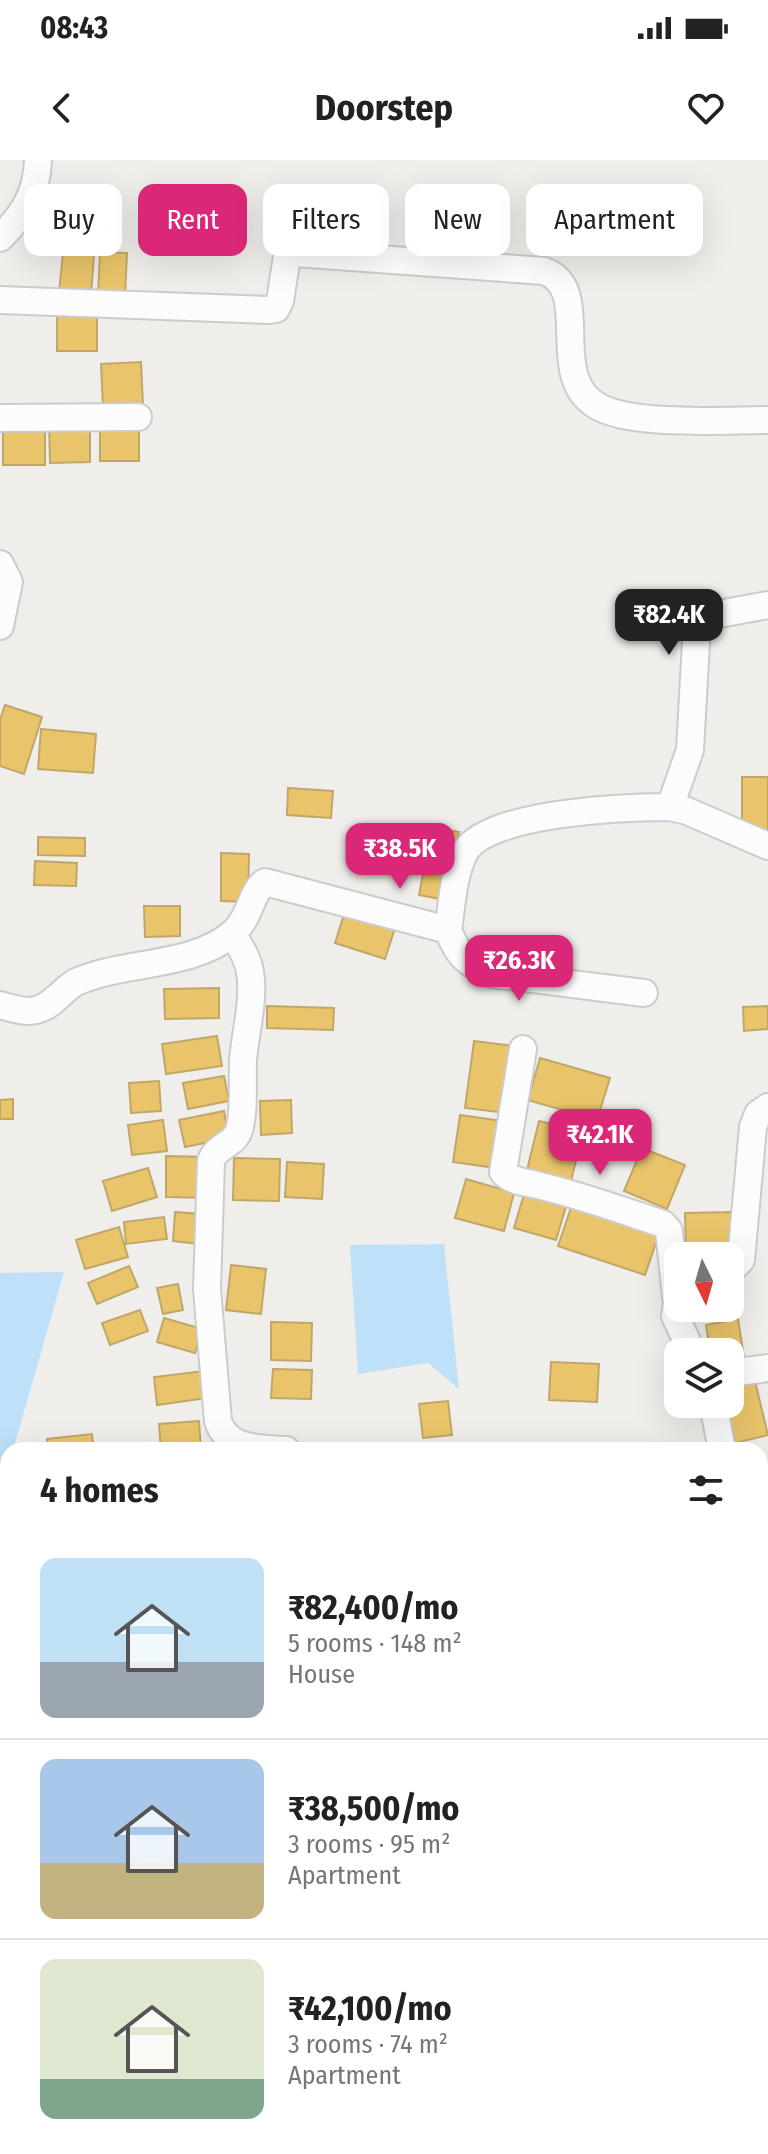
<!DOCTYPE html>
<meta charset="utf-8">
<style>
:root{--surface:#fff;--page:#f6f6f6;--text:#222;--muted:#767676;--line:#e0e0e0;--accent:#db2777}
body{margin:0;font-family:"Fira Sans Condensed",sans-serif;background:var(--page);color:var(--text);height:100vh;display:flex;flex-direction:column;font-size:30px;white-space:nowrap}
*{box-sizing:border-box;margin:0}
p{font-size:26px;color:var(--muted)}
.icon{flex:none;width:44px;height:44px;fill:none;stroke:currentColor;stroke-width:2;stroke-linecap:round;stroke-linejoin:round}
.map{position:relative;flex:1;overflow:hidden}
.details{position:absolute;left:0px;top:1282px;width:768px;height:712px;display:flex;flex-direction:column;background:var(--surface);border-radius:24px 24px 0 0;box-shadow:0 8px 32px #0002}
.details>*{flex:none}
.banner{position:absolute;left:24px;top:24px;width:720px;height:72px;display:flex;gap:16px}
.needle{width:52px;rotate:175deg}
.buttons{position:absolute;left:664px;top:1082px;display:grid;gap:16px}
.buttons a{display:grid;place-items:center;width:80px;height:80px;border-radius:16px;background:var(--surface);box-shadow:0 8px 32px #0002;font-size:40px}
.price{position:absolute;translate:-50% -68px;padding:0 18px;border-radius:16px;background:var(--accent);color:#fff;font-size:26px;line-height:52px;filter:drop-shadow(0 2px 4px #0008)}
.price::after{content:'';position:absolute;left:50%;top:48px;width:24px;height:18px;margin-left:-12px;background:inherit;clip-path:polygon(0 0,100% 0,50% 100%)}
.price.current{background:#222;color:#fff}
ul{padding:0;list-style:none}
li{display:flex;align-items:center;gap:24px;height:200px;padding:0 40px}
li+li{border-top:2px solid var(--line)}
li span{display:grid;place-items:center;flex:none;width:224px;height:160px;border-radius:16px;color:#555}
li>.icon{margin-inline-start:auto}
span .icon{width:96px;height:96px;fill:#fffc;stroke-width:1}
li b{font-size:34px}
h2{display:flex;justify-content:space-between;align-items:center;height:96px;padding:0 40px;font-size:34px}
.chip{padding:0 28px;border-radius:16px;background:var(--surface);box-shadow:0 8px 32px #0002;font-size:28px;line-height:72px}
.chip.current{background:var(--accent);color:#fff}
.status{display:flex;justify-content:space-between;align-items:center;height:56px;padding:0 40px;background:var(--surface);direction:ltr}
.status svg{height:22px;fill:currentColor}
header{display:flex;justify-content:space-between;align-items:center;height:104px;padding:0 40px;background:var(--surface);font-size:36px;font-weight:700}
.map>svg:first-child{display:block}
.water{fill:#bfe0f9}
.homes{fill:#e9c46a;stroke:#c0a769;stroke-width:2}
.industry{fill:#8a817c;stroke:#7d7876;stroke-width:2}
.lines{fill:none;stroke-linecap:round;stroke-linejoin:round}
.minor-casing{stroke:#cbcccc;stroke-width:30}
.minor{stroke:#fdfcfc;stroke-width:26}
</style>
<div class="status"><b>08:43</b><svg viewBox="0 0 49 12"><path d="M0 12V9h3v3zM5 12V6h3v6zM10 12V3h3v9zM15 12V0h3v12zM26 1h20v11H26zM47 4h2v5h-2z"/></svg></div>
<header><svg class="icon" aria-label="back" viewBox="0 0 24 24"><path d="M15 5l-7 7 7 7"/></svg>Doorstep<svg class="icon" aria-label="heart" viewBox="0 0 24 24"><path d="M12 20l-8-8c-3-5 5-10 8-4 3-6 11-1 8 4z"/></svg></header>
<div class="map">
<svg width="768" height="1994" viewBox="0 0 768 1994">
<rect width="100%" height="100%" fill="#efeeea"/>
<path class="water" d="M 444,1084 L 459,1229 L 428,1203 L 358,1214 L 350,1085 Z
M 64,1112 L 13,1290 L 8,1290 L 8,1307 L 0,1307 L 0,1113 Z"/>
<path class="homes" d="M 100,92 L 127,93 L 125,137 L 98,135 Z
M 63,93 L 94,95 L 91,135 L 59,132 Z
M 57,152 L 97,152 L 97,191 L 57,191 Z
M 141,202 L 143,245 L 103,247 L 101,204 Z
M 90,261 L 90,302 L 50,303 L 49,262 Z
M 100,262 L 139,263 L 139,301 L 100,301 Z
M 3,265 L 45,265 L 45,305 L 3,305 Z
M 5,545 L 42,557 L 24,614 L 0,606 L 0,560 Z
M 41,569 L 96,574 L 93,613 L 38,609 Z
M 742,617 L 768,617 L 768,673 L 742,673 Z
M 288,628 L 333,631 L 331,658 L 287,655 Z
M 432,667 L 459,672 L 445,740 L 419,735 Z
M 395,670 L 426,674 L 422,704 L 391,699 Z
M 38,677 L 85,678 L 85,696 L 38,695 Z
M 221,693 L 249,694 L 248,742 L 221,741 Z
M 35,701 L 77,703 L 76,726 L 34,725 Z
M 144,746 L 180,746 L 180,776 L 145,777 Z
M 345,751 L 395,768 L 385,799 L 335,783 Z
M 219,828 L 219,858 L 165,859 L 164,829 Z
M 267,846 L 334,848 L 333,870 L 267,868 Z
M 768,846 L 768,869 L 744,871 L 743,847 Z
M 217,876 L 222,906 L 166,914 L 162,884 Z
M 474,881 L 515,886 L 506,953 L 465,948 Z
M 540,898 L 610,918 L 597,960 L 528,940 Z
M 224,916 L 229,941 L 188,949 L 183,923 Z
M 159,921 L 161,951 L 131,953 L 129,923 Z
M 13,939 L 13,959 L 0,959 L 0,940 Z
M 291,940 L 292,973 L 261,975 L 260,941 Z
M 224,951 L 229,978 L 185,987 L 179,960 Z
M 460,955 L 503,961 L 496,1008 L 453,1002 Z
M 163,960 L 167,991 L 132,995 L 128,965 Z
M 539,961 L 583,972 L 571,1021 L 527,1010 Z
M 642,988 L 685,1005 L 667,1049 L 624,1031 Z
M 166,996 L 207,997 L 207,1038 L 166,1037 Z
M 234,998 L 280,999 L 279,1041 L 233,1040 Z
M 287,1002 L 324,1004 L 322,1039 L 285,1037 Z
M 148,1008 L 157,1037 L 112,1051 L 103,1021 Z
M 466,1019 L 514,1033 L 504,1071 L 455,1058 Z
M 525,1031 L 567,1043 L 556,1080 L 514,1068 Z
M 573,1042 L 660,1071 L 645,1115 L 558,1086 Z
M 175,1052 L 202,1054 L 199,1084 L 173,1081 Z
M 734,1052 L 730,1096 L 686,1096 L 685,1053 Z
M 164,1057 L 167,1079 L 126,1084 L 124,1062 Z
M 119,1067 L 128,1097 L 85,1109 L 76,1080 Z
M 231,1105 L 266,1109 L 261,1154 L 226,1150 Z
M 129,1106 L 138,1127 L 97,1144 L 88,1123 Z
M 178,1124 L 183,1150 L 163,1154 L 157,1128 Z
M 140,1150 L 148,1171 L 110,1185 L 102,1163 Z
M 164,1158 L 202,1169 L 195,1193 L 157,1182 Z
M 738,1159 L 745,1204 L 730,1206 L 730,1192 L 710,1192 L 706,1165 Z
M 271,1162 L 312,1163 L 311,1201 L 271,1200 Z
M 551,1202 L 599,1204 L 597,1242 L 549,1240 Z
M 273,1209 L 312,1210 L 311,1239 L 271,1238 Z
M 203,1211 L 207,1238 L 157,1245 L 154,1217 Z
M 754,1217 L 768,1275 L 735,1283 L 726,1244 L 730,1244 L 730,1222 Z
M 448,1241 L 452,1275 L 423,1278 L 419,1244 Z
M 199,1261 L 201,1290 L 161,1290 L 159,1264 Z
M 92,1274 L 94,1290 L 48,1290 L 47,1279 Z
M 760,1311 L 768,1311 L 768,1361 L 760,1361 Z
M 760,1442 L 768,1442 L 768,1471 L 760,1471 Z
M 8,1556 L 8,1596 L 0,1597 L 0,1557 Z
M 768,1663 L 768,1698 L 760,1699 L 760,1664 Z
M 0,1675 L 8,1675 L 8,1748 L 0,1749 Z
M 0,1784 L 8,1784 L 8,1879 L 0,1880 Z
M 0,1913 L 8,1913 L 8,1943 L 0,1943 Z
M 760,1937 L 764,1937 L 767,1974 L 760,1975 Z
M 0,1946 L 8,1946 L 8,1986 L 40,1986 L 41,1994 L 0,1994 Z
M 53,1986 L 93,1986 L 94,1994 L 54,1994 Z
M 109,1986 L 157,1986 L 157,1990 L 109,1991 Z
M 441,1986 L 478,1986 L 478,1994 L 442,1994 Z
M 756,1986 L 757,1994 L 696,1994 L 696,1987 Z"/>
<path class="industry" d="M 528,1986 L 665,1986 L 665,1994 L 528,1994 Z"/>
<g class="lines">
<g class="minor-casing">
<path id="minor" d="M 0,78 C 23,55 37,34 38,0
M 0,140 L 270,150 L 276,149 L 280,141 L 287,96 L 295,93 L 544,111 C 596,129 543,220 601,248 C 639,266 725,260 768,260
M 0,258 L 138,257
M 0,404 L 9,422 L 0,466
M 670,647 L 690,590 L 697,464 L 701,459 L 708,456 L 768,445
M 448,770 C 458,796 467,804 492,814 L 644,833
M 232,774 C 239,784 246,795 249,807 C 256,836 245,872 243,901 C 242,923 245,949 239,970 C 235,985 216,985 211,1001 L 207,1129 L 218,1261 C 228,1291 260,1288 286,1290
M 0,845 C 11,848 25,853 36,850 C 53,846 62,830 76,822 C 83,819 92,816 99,814 C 142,802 198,803 233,773 C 251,757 251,731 265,722 L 448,770 C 452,745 453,714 465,692 C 487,652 627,647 670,647 L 687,651 L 768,686
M 523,889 L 503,1012 C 510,1021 525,1022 537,1025 C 580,1035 621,1050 663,1064 L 669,1071 L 676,1137
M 730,1111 L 741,1100 L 753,967 L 758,954 L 768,947
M 678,1135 L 675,1156 L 692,1192
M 730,1213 L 768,1208
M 713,1244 L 722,1290
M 760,1370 L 768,1370
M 0,1549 L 8,1547
M 0,1776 L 8,1776
M 760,1880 L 768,1880
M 0,1906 L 8,1906
M 98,1986 L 101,1994
M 677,1986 L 678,1994
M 177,1994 L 349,1986
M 404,1994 L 404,1986"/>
</g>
<use href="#minor" class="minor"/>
</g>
</svg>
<div class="buttons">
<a><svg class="needle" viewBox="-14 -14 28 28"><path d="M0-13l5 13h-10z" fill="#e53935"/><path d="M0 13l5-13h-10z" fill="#767676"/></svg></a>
<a><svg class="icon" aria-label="layers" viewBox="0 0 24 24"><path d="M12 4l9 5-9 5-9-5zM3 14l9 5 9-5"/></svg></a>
</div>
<b class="price current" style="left:669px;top:497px">₹82.4K</b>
<b class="price" style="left:400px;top:731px">₹38.5K</b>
<b class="price" style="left:519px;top:843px">₹26.3K</b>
<b class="price" style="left:600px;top:1017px">₹42.1K</b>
<div class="banner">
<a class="chip">Buy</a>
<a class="chip current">Rent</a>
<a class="chip">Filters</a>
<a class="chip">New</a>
<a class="chip">Apartment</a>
</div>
<section class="details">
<h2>4 homes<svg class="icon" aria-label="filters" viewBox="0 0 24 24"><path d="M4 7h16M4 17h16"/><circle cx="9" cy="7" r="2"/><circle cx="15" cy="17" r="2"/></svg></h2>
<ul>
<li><span style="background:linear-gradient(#bfe0f5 65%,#9aa5b1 0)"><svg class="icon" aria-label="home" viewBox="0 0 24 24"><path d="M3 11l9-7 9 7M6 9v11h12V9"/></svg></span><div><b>₹82,400/mo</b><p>5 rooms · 148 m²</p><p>House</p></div></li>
<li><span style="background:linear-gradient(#a9c7e8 65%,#c2b280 0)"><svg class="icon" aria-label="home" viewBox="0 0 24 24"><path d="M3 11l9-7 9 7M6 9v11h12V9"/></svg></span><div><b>₹38,500/mo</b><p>3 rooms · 95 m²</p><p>Apartment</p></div></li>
<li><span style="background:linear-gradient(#dfe7d0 75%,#7fa58c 0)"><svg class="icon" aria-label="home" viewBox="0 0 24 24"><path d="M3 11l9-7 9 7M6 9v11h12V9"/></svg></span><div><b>₹42,100/mo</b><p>3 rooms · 74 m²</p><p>Apartment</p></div></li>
</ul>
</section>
</div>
